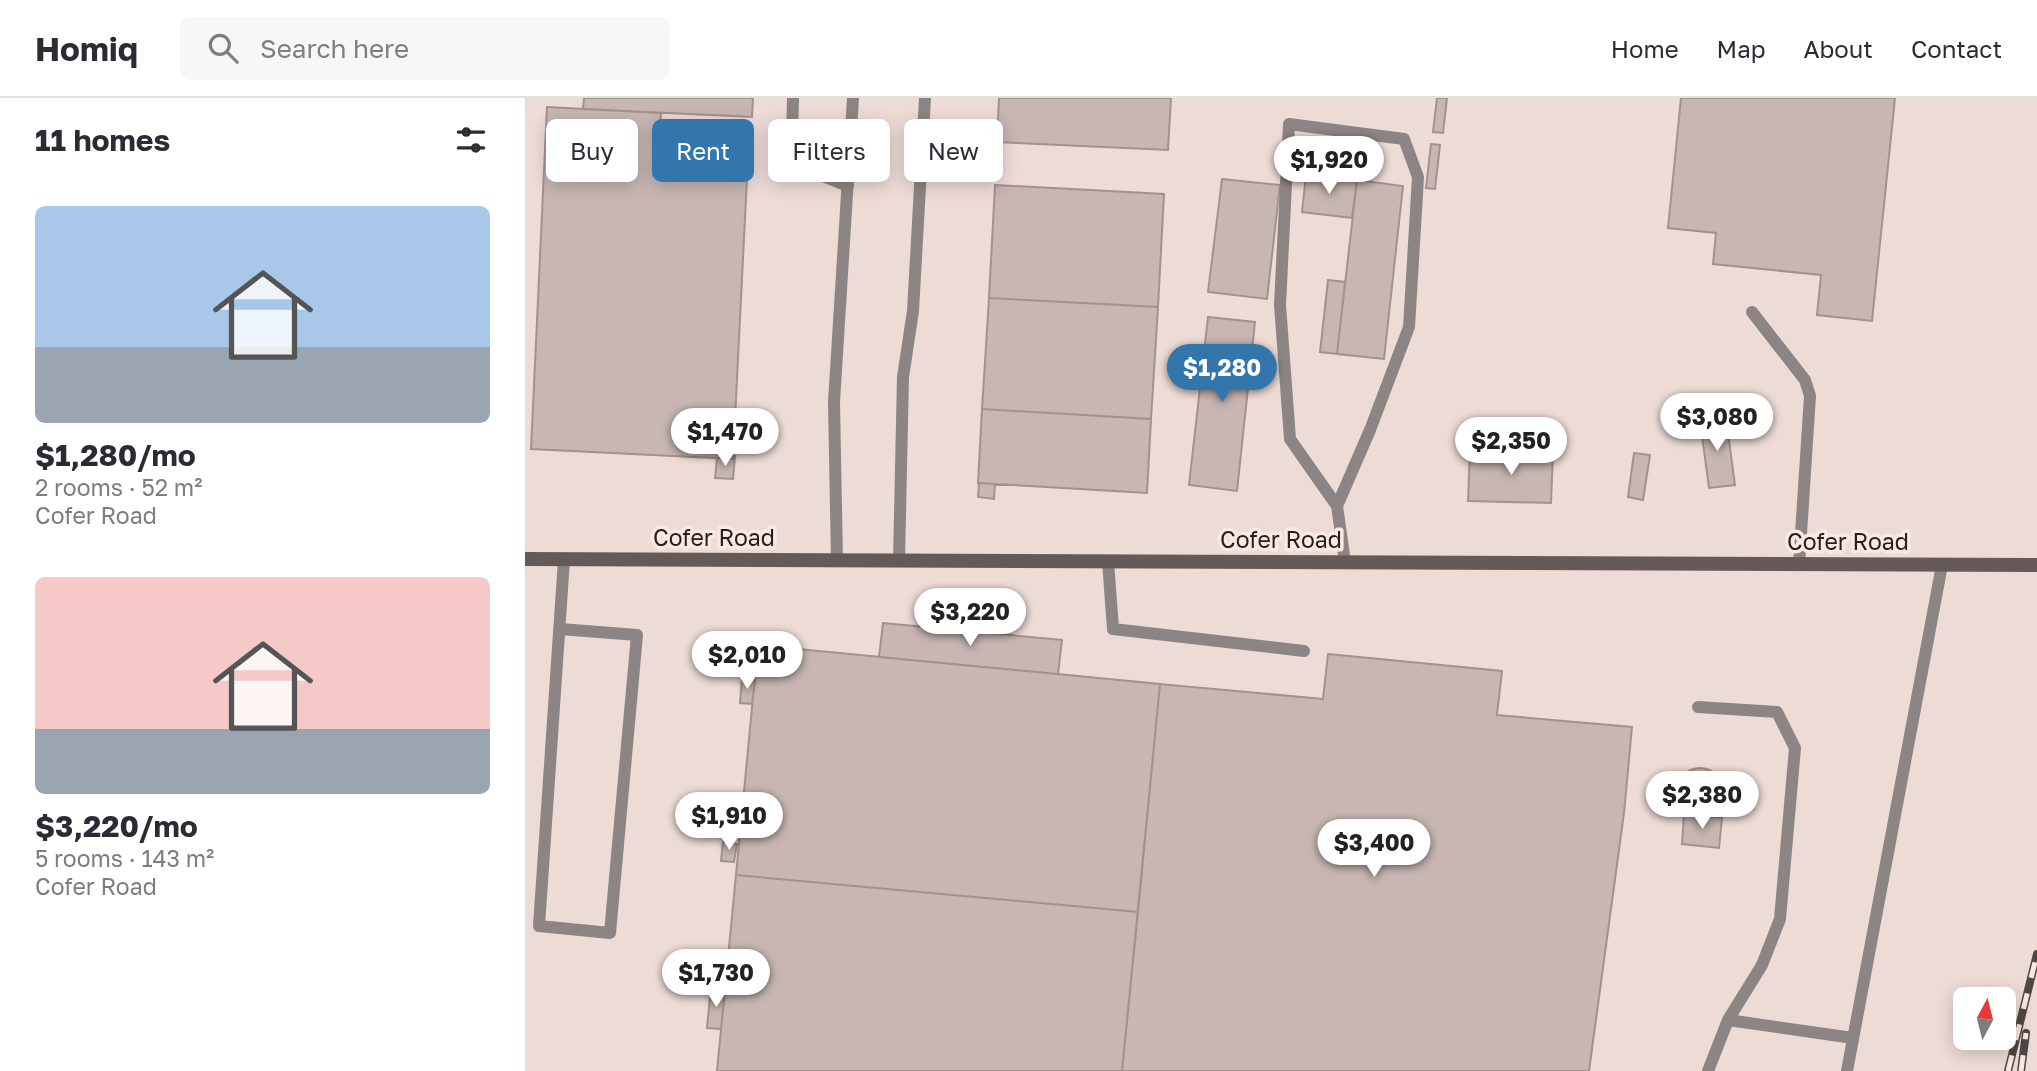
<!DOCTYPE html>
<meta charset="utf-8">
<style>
:root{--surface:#fff;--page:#f7f7f7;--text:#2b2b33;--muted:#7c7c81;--line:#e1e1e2;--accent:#3276ac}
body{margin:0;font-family:"Golos Text",sans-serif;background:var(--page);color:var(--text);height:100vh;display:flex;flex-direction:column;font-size:26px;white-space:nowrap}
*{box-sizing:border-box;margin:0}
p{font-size:23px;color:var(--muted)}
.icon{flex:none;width:38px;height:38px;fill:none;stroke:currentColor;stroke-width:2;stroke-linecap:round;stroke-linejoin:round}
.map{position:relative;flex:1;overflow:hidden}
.panel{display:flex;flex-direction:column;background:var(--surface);width:525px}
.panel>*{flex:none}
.top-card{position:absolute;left:21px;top:21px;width:665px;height:63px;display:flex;gap:14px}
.needle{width:46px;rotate:7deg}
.fabs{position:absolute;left:1428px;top:889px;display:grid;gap:14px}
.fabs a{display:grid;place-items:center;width:63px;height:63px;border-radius:10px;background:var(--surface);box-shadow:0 4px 18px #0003;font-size:35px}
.price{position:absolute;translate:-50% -60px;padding:0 16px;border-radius:24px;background:#fff;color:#222;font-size:23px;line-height:46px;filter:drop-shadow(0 2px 4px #0008)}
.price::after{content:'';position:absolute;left:50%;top:42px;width:21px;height:16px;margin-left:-10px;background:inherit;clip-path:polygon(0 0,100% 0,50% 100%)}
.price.current{background:var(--accent);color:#fff}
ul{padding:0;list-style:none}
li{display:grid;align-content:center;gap:14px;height:371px;padding:0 35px}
li span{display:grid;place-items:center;height:217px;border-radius:10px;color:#555}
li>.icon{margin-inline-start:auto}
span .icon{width:126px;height:126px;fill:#fffc;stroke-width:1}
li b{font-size:30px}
h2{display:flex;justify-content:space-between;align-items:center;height:84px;padding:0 35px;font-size:30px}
.tag{padding:0 24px;border-radius:10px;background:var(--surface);box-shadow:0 4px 18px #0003;font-size:24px;line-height:63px}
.tag.current{background:var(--accent);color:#fff}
header{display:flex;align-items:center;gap:42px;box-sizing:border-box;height:98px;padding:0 35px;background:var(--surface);border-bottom:2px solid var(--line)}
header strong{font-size:33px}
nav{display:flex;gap:38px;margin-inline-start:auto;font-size:24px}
.search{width:490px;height:63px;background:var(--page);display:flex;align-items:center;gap:18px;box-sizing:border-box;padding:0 24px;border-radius:10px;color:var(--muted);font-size:26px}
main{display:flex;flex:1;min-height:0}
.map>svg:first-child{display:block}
.building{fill:#c7b6b2;stroke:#a2928d;stroke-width:2}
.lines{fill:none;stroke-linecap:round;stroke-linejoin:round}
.lane{stroke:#8c8583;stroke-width:12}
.secondary{stroke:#655a57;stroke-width:14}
.rail-casing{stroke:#4f4744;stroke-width:8}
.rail{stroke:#fae8e3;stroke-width:5;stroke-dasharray:16;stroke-linecap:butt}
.labels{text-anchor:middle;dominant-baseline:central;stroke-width:7;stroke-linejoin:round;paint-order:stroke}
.street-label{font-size:23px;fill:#241e1c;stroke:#fae8e3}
</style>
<header>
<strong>Homiq</strong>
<div class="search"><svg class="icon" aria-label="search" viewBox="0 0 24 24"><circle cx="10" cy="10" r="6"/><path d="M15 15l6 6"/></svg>Search here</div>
<nav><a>Home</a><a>Map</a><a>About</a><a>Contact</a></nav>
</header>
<main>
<section class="panel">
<h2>11 homes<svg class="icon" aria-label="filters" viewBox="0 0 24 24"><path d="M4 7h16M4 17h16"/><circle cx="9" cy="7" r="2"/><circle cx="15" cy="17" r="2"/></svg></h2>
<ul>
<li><span style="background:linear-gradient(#a9c7e8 65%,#9aa5b1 0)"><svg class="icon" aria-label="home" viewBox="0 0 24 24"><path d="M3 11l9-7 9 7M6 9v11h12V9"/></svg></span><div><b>$1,280/mo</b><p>2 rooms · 52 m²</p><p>Cofer Road</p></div></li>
<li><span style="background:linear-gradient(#f6c9c9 70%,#9aa5b1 0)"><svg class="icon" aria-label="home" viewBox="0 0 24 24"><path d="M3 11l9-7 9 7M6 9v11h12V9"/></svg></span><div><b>$3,220/mo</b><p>5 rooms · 143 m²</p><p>Cofer Road</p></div></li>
</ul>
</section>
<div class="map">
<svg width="1512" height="973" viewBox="0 0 1512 973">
<rect width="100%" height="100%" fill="#eddbd6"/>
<path class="building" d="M 59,0 L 228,0 L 227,19 L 58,11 Z
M 474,0 L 646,0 L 643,52 L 472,44 Z
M 912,0 L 922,0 L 918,35 L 908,34 Z
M 1156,0 L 1370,0 L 1347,223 L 1292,217 L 1296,177 L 1188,166 L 1191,135 L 1143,130 Z
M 22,9 L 136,15 L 134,55 L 223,60 L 208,361 L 6,351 Z
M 906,46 L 915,47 L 910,91 L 901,90 Z
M 781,77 L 832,82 L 827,120 L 777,114 Z
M 697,81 L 755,87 L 742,201 L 683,194 Z
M 832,82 L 878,88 L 859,261 L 812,256 Z
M 470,87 L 639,96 L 633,209 L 464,200 Z
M 803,182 L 820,184 L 812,256 L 795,254 Z
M 464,200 L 633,209 L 626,321 L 457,311 Z
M 683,219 L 730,224 L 712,393 L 664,387 Z
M 457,311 L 626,321 L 622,395 L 453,385 Z
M 1201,320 L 1210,387 L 1184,390 L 1175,323 Z
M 945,352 L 1028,354 L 1026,405 L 943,403 Z
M 1109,355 L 1125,357 L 1118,402 L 1103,399 Z
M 208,358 L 210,358 L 208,381 L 190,380 L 192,360 L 208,361 Z
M 454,385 L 470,386 L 469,401 L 453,399 Z
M 358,525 L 537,542 L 533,576 L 354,559 Z
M 233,547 L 635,586 L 613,814 L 211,777 Z
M 803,556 L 977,573 L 972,617 L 1107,629 L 1099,715 L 1064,973 L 597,973 L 635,586 L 798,601 Z
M 217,581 L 230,582 L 227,606 L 215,605 Z
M1154 691a21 21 0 1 1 42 0a21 21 0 1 1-42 0Z
M 1159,716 L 1197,720 L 1194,750 L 1157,746 Z
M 198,744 L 212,746 L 209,764 L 196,763 Z
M 211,777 L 613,814 L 597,973 L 192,973 Z
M180 874a7 7 0 1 1 14 0a7 7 0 1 1-14 0Z
M 186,890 L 200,892 L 196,931 L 182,930 Z"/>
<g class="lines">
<path class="lane" d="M 268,0 L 267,44 L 282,72 L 323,88
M 1227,214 L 1280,282 L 1285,298 L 1274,466
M 812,408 L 845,332 L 884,229 L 893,79 L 879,41 L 764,26 L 755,207 L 765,341 L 812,408 L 820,464
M 312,463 L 309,304 L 328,0
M 374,463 L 378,279 L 388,213 L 400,0
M 583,463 L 588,531 L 779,553
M 35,531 L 112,537 L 85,835 L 14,828 L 39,462
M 1173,609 L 1252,614 L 1270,650 L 1255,821 L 1237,867 L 1203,922 L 1328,940
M 1183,973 L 1203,922
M 1322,973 L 1417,467"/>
<path class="secondary" d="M 0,461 L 1512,467"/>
<g class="rail-casing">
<path id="rail" d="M 1483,973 L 1512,856
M 1496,973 L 1501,935"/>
</g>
<use href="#rail" class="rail"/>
</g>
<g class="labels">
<g class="street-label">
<text x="189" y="439">Cofer Road</text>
<text x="756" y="441">Cofer Road</text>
<text x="1323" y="443">Cofer Road</text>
</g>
</g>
</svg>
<div class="fabs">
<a><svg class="needle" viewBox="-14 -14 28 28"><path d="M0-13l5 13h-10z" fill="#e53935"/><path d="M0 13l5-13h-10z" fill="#7c7c81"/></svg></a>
</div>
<b class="price" style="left:804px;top:98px">$1,920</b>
<b class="price current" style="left:697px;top:306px">$1,280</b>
<b class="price" style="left:1192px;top:355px">$3,080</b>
<b class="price" style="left:200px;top:370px">$1,470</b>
<b class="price" style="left:986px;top:379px">$2,350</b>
<b class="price" style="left:445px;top:550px">$3,220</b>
<b class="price" style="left:222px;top:593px">$2,010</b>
<b class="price" style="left:1177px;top:733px">$2,380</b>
<b class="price" style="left:204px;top:754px">$1,910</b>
<b class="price" style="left:849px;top:781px">$3,400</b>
<b class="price" style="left:191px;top:911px">$1,730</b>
<div class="top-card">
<a class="tag">Buy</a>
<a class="tag current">Rent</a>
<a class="tag">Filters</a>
<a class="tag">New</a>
</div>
</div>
</main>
